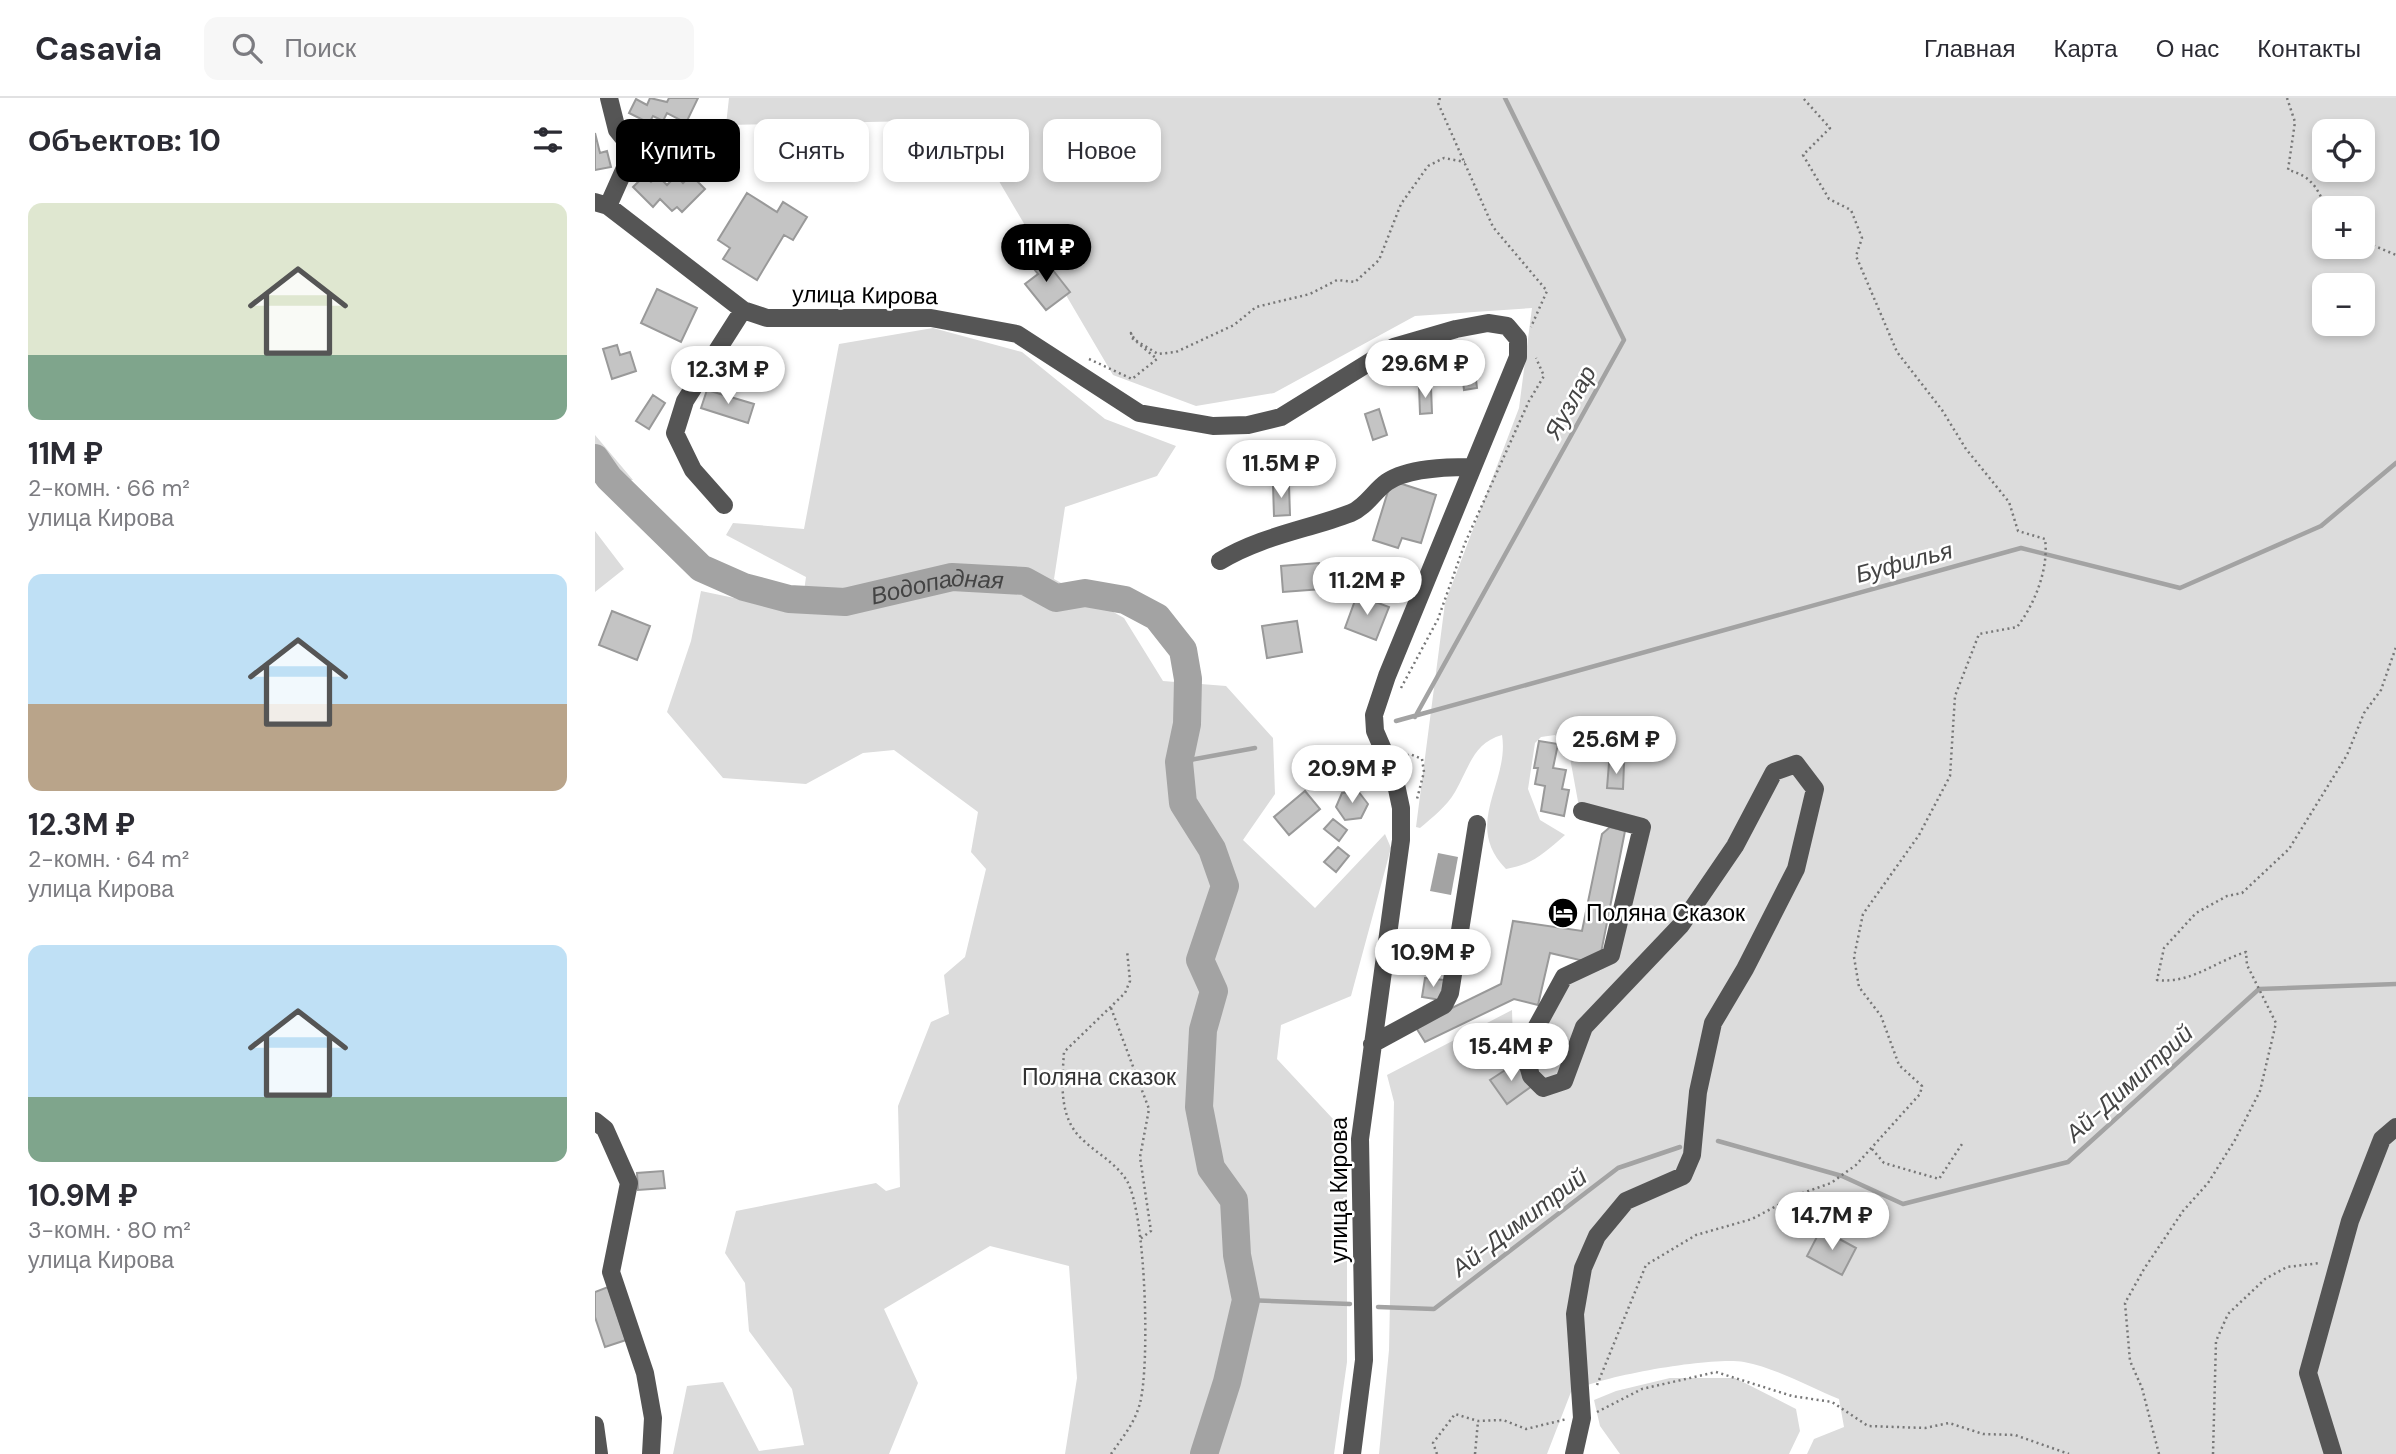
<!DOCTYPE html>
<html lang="ru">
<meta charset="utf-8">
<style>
:root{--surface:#fff;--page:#f7f7f7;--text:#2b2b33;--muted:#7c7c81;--line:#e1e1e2;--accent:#000}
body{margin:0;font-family:"DM Sans",sans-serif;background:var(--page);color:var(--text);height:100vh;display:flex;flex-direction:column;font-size:26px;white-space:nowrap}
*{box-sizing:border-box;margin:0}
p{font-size:23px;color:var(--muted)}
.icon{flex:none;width:38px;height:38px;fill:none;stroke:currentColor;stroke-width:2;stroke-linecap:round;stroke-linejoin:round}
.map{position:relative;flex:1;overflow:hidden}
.details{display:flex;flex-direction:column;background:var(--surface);width:595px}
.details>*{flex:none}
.hud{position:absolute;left:21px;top:21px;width:665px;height:63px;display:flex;gap:14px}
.controls{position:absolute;left:1717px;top:21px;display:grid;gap:14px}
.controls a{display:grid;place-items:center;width:63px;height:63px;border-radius:14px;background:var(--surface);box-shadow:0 4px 10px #0003;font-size:35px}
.price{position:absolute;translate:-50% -60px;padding:0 16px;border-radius:24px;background:#fff;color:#222;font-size:23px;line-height:46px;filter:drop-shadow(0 2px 4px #0008)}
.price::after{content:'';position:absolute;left:50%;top:42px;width:21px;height:16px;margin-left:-10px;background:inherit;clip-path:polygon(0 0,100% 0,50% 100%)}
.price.active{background:var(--accent);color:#fff}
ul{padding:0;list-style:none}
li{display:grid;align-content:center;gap:14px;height:371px;padding:0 28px}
li span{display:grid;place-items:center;height:217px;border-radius:14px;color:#555}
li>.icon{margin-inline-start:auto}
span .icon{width:126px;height:126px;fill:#fffc;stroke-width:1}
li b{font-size:30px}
h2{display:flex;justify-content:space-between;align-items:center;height:84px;padding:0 28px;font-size:30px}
.chip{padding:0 24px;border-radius:14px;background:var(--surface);box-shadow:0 4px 10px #0003;font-size:24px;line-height:63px}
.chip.active{background:var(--accent);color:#fff}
header{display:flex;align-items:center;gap:42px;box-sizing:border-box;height:98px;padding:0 35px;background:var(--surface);border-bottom:2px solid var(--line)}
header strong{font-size:33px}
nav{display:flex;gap:38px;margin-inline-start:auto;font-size:24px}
.search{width:490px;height:63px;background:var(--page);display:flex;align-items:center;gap:18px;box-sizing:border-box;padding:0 24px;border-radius:14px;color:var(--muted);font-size:26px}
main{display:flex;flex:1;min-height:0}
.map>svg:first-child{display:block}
.green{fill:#dcdcdc;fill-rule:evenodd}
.water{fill:#a3a3a3}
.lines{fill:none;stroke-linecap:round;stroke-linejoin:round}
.stream{stroke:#a3a3a3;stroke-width:4.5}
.river{stroke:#a3a3a3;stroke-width:28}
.building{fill:#c4c4c4;stroke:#999;stroke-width:2}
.path{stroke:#777;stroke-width:2.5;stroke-dasharray:2 3.5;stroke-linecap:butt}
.minor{stroke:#555;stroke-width:18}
.labels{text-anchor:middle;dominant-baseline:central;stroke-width:5;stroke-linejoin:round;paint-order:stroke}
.street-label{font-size:23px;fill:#000;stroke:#fff}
.poi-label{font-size:23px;fill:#000;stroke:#fff;text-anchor:start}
.park-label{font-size:23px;fill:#333;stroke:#fff}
.water-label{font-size:24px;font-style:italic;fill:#444;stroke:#fff}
</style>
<header>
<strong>Casavia</strong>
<div class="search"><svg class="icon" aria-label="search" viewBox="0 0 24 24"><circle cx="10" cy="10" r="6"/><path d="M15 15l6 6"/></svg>Поиск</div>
<nav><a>Главная</a><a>Карта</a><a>О нас</a><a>Контакты</a></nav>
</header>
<main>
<section class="details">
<h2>Объектов: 10<svg class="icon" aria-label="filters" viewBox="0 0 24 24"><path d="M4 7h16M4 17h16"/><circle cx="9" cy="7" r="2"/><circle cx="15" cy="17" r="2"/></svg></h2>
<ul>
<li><span style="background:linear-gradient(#dfe7d0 70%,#7fa58c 0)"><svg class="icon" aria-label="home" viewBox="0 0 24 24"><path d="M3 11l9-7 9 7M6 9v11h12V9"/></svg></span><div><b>11M ₽</b><p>2-комн. · 66 m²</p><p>улица Кирова</p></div></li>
<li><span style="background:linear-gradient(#bfe0f5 60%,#b9a48a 0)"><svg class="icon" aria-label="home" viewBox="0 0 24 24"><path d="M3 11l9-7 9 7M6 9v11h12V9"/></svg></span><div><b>12.3M ₽</b><p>2-комн. · 64 m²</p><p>улица Кирова</p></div></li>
<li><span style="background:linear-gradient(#bfe0f5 70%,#7fa58c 0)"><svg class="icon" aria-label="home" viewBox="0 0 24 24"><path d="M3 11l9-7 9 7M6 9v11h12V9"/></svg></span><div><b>10.9M ₽</b><p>3-комн. · 80 m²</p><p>улица Кирова</p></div></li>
</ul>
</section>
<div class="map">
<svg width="1801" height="1356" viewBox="0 0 1801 1356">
<rect width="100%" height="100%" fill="#fff"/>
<path class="green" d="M 134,0 L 1801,0 L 1801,1356 L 1212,1356 L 1219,1341 L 1249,1329 L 1244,1301 C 1214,1289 1181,1270 1149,1264 C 1119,1258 1003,1278 976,1294 L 952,1356 L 784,1356 L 794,1252 L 799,1004 L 792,977 L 917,912 L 918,944 L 941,949 L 974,881 L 1021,859 L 1056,729 L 984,709 L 973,649 L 960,637 L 946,639 L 940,645 L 933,691 L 945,722 L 970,737 C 949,755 939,766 911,771 C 867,726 915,685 907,637 C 878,645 874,670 860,694 C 851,709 838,719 825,730 L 821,729 L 850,505 L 924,310 L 937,210 L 820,218 L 679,295 L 601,308 L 518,277 L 368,22 L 131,27 ZM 1729,33 L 1768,33 L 1768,72 L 1729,72 ZM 1729,110 L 1768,110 L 1768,149 L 1729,149 ZM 1729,187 L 1768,187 L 1768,226 L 1729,226 Z
M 338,230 L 427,254 L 510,321 L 581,348 L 562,378 L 470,409 L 459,481 L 529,520 L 568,583 L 631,588 L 678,640 L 680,696 L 648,742 L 720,810 L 790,736 L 796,750 L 756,898 L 686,927 L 682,961 L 752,1036 L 752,1264 L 739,1356 L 470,1356 L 482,1280 L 474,1168 L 395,1148 L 289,1211 L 323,1285 L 294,1356 L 78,1356 L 92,1288 L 128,1284 L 164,1353 L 209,1347 L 197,1291 L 154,1233 L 150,1185 L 130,1155 L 141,1113 L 281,1085 L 291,1093 L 305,1089 L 303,1008 L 336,924 L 354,916 L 349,877 L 370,859 L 391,771 L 376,754 L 383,714 L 299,652 L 268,655 L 211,686 L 128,680 L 72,614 L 96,543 L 106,493 L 206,514 L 211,479 L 131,437 L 138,425 L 209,431 L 244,246 Z
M 0,336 L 0,337 L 38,382 L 0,384 Z
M 0,433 L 29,471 L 0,494 Z
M 1075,1280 L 1140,1280 L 1201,1311 L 1205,1333 L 1194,1356 L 1025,1356 L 1005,1328 L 999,1302 L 1021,1293 Z"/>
<path class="water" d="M 843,755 L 863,759 L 856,797 L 835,793 Z"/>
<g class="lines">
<path class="stream" d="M 820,619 L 1029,242 L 910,0
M 801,623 L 1426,450 L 1585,490 L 1726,428 L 1801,365
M 584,664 L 660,650
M 1123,1043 L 1247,1078 L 1308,1106 L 1473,1064 L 1664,891 L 1801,886
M 651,1202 L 755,1206
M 783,1209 L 839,1211 L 1023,1070 L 1085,1049"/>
<path class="river" id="s1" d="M 0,360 L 14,380 L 106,470 L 149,489 L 194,501 L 250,504 L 357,479 L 430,483 L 461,500 L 490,495 L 530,502 L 562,519 L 588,552 L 593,581 L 592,626 L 584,664 L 588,705 L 617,751 L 630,788 L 605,862 L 619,893 L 608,932 L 604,1009 L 616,1070 L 639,1102 L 642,1157 L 651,1202 L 632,1284 L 609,1356"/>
</g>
<path class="building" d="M 55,0 L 72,4 L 74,0 L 103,0 L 91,25 L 72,15 L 68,23 L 58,18 L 54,25 L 34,15 L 41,1 L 52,7 Z
M 0,35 L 5,55 L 12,53 L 16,69 L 0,72 Z
M 96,77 L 110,91 L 87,114 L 82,109 L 77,113 L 65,101 L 58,109 L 38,89 L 49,78 L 56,84 L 63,78 L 72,87 L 81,78 L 88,85 Z
M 152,95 L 182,114 L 188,104 L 212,119 L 198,142 L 189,137 L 162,182 L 128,161 L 135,150 L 123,142 Z
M 446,157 L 475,194 L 451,212 L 430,186 L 443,176 L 435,166 Z
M 62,191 L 102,210 L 86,244 L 46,225 Z
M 22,247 L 25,257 L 35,254 L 41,273 L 17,281 L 8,251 Z
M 879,265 L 882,290 L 869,292 L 866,266 Z
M 824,289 L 836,289 L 837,315 L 825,316 Z
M 112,292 L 159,306 L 153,325 L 106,310 Z
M 58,297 L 70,305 L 54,331 L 41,323 Z
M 784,311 L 792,337 L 778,342 L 770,316 Z
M 716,349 L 732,349 L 733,375 L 717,376 Z
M 804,385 L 841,397 L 826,445 L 807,440 L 803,450 L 778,442 L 794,390 Z
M 678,387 L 694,387 L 695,417 L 679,418 Z
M 724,465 L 727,491 L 688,494 L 686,468 Z
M 762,497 L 794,509 L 781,542 L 750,530 Z
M 17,513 L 55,528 L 42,562 L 4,547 Z
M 702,523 L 707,554 L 672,560 L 667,528 Z
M 944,643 L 963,646 L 958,670 L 971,672 L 967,691 L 974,692 L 969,718 L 946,713 L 950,688 L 940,686 L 943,670 L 939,670 Z
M 1014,665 L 1029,666 L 1028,691 L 1012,690 Z
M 710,693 L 725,711 L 694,737 L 679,719 Z
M 763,693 L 773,706 L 766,720 L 750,722 L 741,709 L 747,695 Z
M 738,721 L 752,732 L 744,743 L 729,731 Z
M 1015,729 L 1030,733 L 1006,855 L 993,864 L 955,855 L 943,907 L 919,901 L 830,944 L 820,928 L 906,886 L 918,823 L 987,833 L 1007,736 Z
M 743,749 L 754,758 L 741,774 L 729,764 Z
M 830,880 L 849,882 L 846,902 L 827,899 Z
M 921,965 L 937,988 L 912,1006 L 895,982 Z
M 68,1073 L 70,1090 L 43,1092 L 42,1075 Z
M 1226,1131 L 1261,1150 L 1247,1177 L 1212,1158 Z
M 13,1189 L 31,1242 L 10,1249 L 0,1219 L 0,1194 Z"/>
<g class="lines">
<path class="path" d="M 845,0 L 843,5 L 898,129 L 952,193 L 936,229
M 1692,0 L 1700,24 L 1693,72 C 1716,78 1722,89 1731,110
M 1768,143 L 1801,157
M 494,261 L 537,281 L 562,261 L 537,240 L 536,235 L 540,242 L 563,256 L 581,254 L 639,227 L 661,209 L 715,196 L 742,182 L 760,184 L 784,162 L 806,106 L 833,68 L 849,60 L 870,64
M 806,590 L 843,521 L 870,445 L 934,303 L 949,278 L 941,260
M 807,660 L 815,656 L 827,661 L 829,674 L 822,701
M 516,910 L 554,1011 L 545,1059 L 556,1133 L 545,1141
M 1277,1051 L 1289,1065 L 1344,1081 L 1367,1046
M 1002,1287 L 1051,1167 L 1101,1137 L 1157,1121 L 1202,1097 L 1236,1085 L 1261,1067 L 1325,996 L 1327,988 L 1304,967 L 1286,918 L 1264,889 L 1259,859 L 1268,816 L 1324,737 L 1355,678 L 1360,598 L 1384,536 L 1422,529 C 1440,506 1454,470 1450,441 L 1423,433 L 1414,404 L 1371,351 L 1347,312 L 1302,254 L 1261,158 L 1267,140 L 1256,112 L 1234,101 L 1208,57 L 1235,30 L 1208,0
M 1002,1314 L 1047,1291 L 1121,1274 L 1197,1298 L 1237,1304 L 1273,1328 L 1330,1330 L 1354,1325 L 1388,1336 L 1420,1337 L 1474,1356
M 516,1356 C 527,1340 540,1325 545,1305 C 555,1268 551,1116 532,1083 C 521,1065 504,1057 489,1043 C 463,1021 467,985 469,954 L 530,895 L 535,883 L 532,852
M 842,1356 L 838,1345 L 860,1316 L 883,1323 L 908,1322 L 931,1331 L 972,1321
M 880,1356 L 883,1323
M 1564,1356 L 1547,1290 L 1535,1263 L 1530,1205 L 1549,1171 L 1588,1113 L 1613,1085 L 1640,1042 L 1665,993 L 1681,925 L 1652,867 L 1651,854 C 1619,864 1596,886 1562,882 L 1569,850 L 1601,815 L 1632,798 L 1647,795 L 1694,751 L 1752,657 L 1769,615 L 1786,592 L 1801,549
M 1618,1356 L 1621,1243 L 1633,1216 L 1670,1181 L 1692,1169 L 1725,1165"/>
<path class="minor" d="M 38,52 L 55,49 L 103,61
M 0,104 L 13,108 L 148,212 L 172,220 L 336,220 L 422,236 L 544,315 L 618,328 L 653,327 L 686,319 L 799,249 L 861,231 L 893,225 L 912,228 L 923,241 L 923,259 L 792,578 L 779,617 L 780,633 L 799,677 L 806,710 L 806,742 L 765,1041 L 769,1262 L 757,1356
M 13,108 L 38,52 L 22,32 L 14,0
M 129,407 L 98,372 L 80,335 L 90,303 L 148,212
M 625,463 C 666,438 711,432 756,415 C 771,409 779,393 792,384 C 813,370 852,369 876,369
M 777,946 L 849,907 L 855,895 L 882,726
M 0,1023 L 10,1031 L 34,1085 L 16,1174 L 50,1275 L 58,1320 L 56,1356
M 0,1327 L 4,1356
M 979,1356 L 987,1320 L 980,1216 L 988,1170 L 1002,1138 L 1031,1103 L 1088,1078 L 1097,1057 L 1103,994 L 1118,925 L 1150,871 L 1201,771 L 1220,691 L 1201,666 L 1179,674 L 1140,748 L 1086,827 L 989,929 L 969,983 L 948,990 L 936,978 L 929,952 L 969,879 L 1016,857 L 1047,729 L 987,713
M 1738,1356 L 1713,1275 L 1755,1123 L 1787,1041 L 1801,1029"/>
</g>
<defs>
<g id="hotel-disc" transform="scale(1.575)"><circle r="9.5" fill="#000" stroke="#fff"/><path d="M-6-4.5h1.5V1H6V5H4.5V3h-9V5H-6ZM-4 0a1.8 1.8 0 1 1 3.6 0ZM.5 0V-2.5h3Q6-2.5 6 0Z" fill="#fff"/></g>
</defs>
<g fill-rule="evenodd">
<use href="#hotel-disc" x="968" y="815"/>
</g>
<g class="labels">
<g class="street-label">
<text transform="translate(270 197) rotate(1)">улица Кирова</text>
<text transform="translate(744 1092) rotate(-90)">улица Кирова</text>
</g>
<g class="poi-label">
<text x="991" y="815">Поляна Сказок</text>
</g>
<g class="park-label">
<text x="504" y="979">Поляна сказок</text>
</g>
<g class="water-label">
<text transform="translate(975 304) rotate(-61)">Яузлар</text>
<text transform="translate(1309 464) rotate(-15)">Буфилья</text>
<text stroke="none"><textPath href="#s1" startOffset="397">Водопадная</textPath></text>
<text transform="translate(1534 985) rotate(-42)">Ай-Димитрий</text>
<text transform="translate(924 1124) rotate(-37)">Ай-Димитрий</text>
</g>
</g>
</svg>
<div class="controls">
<a><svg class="icon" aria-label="locate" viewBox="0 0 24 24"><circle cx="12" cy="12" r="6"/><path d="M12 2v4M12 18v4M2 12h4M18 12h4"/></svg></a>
<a>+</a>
<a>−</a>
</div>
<b class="price active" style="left:451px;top:186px">11M ₽</b>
<b class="price" style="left:830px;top:302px">29.6M ₽</b>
<b class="price" style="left:133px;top:308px">12.3M ₽</b>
<b class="price" style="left:686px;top:402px">11.5M ₽</b>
<b class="price" style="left:772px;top:519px">11.2M ₽</b>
<b class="price" style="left:1021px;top:678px">25.6M ₽</b>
<b class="price" style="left:757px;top:707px">20.9M ₽</b>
<b class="price" style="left:838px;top:891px">10.9M ₽</b>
<b class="price" style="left:916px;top:985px">15.4M ₽</b>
<b class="price" style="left:1237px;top:1154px">14.7M ₽</b>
<div class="hud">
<a class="chip active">Купить</a>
<a class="chip">Снять</a>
<a class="chip">Фильтры</a>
<a class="chip">Новое</a>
</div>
</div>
</main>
